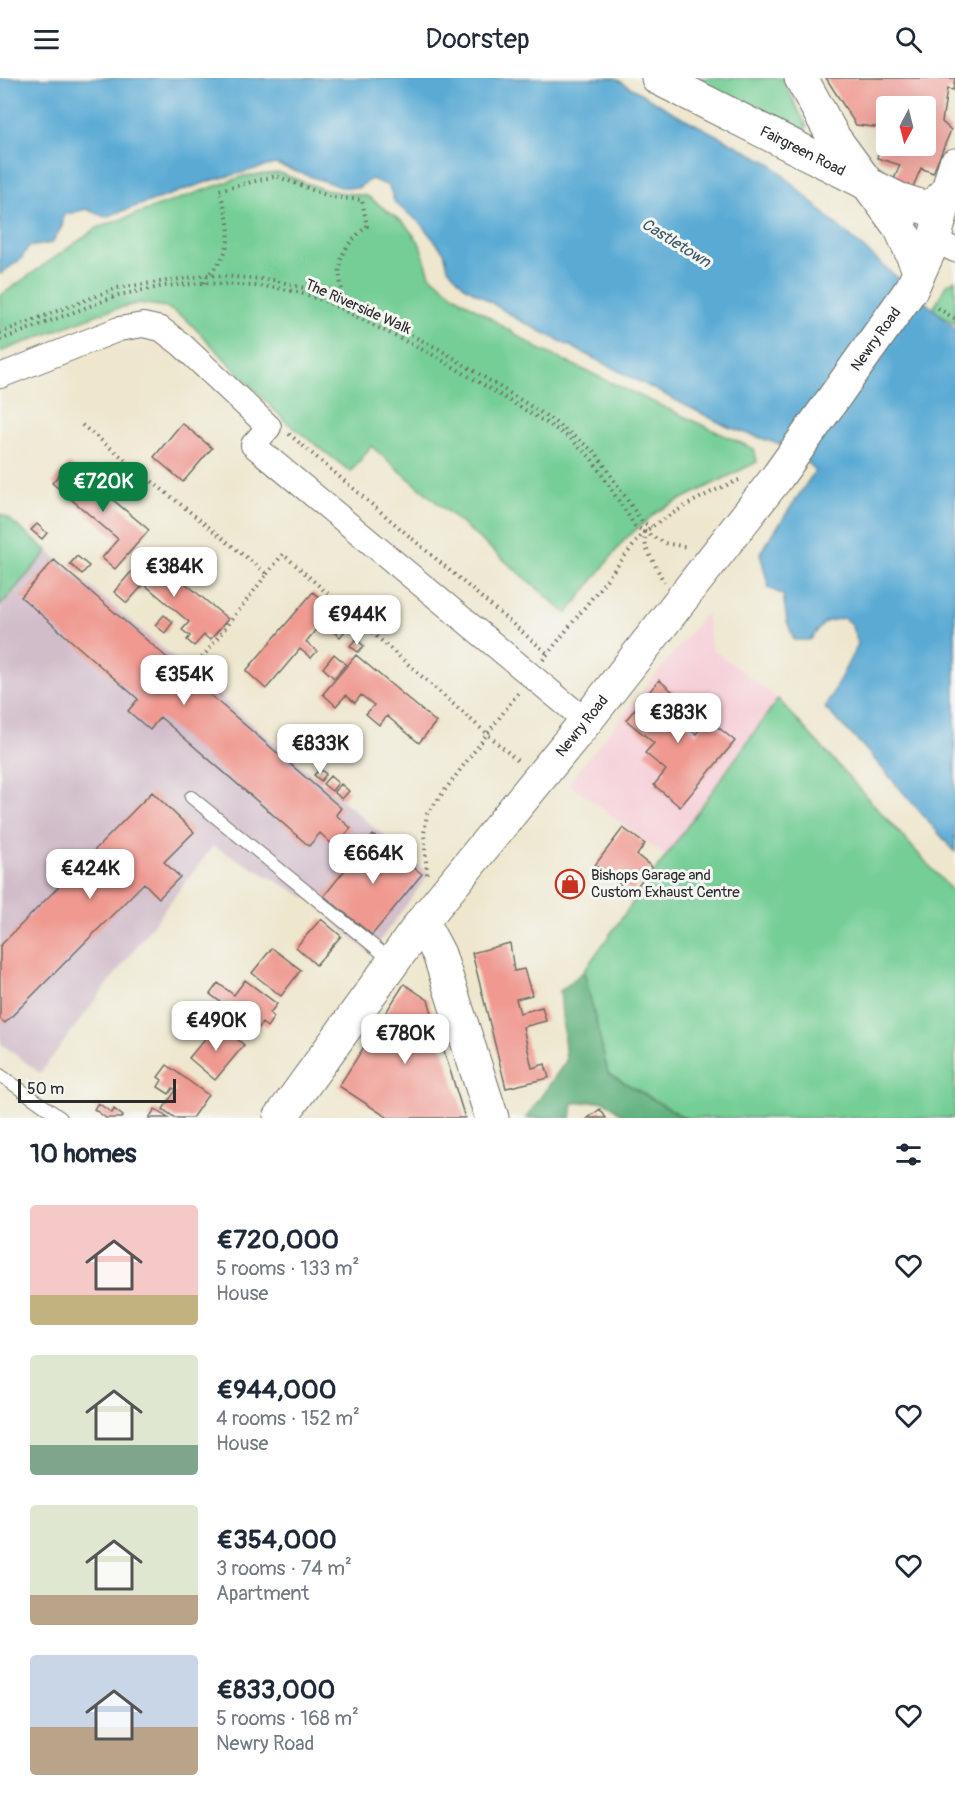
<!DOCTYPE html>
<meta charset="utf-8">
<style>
:root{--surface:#fff;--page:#f2f2f3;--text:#1f2937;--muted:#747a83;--accent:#0b8043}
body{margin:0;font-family:Pangolin,sans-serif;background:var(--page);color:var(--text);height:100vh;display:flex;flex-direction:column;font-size:22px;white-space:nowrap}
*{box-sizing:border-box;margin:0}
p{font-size:20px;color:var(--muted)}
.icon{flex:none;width:33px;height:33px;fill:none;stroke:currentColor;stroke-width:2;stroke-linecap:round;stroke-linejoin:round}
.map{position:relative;height:1040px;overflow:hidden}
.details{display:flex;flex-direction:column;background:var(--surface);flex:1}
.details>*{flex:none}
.needle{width:39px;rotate:187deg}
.controls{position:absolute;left:876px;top:18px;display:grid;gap:12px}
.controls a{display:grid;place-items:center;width:60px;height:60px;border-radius:6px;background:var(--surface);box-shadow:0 6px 24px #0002;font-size:30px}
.scale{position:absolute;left:18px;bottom:15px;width:158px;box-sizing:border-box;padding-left:6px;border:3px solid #2b2b2b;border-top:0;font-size:16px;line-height:21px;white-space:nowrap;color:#2b2b2b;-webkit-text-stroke:4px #f6f6f2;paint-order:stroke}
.price{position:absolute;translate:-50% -51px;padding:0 14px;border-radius:12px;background:#fff;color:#222;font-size:20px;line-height:39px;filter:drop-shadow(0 2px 3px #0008)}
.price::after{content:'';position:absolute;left:50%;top:36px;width:18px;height:14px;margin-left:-9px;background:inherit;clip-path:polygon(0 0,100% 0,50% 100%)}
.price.current{background:var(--accent);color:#fff}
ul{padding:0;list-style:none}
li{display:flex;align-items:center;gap:18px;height:150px;padding:0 30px}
li span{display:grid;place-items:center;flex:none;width:168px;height:120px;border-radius:6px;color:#555}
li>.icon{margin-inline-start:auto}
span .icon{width:72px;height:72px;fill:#fffc;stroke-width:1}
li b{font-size:26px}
h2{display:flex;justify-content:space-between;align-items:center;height:72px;padding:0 30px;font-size:26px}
header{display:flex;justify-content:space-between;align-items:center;height:78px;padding:0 30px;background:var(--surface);font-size:27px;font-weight:600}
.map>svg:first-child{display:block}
.built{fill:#f6cfd8}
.industrial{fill:#d1bdca}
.green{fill:#75ce95;stroke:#507c60;stroke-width:1.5}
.forest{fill:#60b17e;stroke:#466e54;stroke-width:1.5}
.water{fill:#5aaad4;stroke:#426a80;stroke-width:1.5}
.building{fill:#ef9990;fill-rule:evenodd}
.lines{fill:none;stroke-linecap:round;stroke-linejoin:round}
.service-casing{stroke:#6f6d64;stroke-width:14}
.minor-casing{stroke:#6f6d64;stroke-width:26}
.secondary-casing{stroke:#6f6d64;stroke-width:35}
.path{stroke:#6f6d64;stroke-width:4;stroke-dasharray:1.5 4.5;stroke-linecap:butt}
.service{stroke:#fff;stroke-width:12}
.minor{stroke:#fff;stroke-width:24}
.secondary{stroke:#fff;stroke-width:33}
.labels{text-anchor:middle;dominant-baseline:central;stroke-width:6;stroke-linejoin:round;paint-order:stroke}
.street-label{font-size:15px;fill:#2b2b2b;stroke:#f6f6f2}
.poi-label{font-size:15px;fill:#2b2b2b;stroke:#f6f6f2;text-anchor:start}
.water-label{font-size:16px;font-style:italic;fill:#3b5766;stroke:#f6f6f2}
</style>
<header><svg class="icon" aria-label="menu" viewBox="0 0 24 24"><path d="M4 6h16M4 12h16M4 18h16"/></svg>Doorstep<svg class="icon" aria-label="search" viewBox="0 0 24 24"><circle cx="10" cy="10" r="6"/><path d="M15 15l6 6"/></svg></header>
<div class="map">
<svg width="955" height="1040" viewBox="0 0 955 1040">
<rect width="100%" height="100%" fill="#f6f6f2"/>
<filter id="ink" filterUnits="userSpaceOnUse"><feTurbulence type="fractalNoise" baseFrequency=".0167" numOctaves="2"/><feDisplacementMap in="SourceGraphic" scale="12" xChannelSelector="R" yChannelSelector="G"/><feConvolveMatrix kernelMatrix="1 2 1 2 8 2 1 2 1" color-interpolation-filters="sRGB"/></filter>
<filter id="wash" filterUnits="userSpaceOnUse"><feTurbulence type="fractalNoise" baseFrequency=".008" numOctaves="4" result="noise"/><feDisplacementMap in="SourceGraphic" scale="24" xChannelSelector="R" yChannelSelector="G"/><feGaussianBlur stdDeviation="1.35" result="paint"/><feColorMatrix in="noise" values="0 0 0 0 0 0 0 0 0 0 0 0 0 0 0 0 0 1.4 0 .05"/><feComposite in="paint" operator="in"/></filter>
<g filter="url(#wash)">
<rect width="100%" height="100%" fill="#eee7ce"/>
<path class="built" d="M 706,535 L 712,571 L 778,621 L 667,779 L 568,705 Z"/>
<path class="industrial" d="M 48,473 L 429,796 L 370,876 L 309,821 L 213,768 L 40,995 L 0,965 L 0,528 Z"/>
<path class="green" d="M 686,0 L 782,0 L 807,49 L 804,52 L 798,51 Z
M 279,95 L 325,112 L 367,118 L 405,146 L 419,164 L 430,197 L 454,217 L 537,270 L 754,371 L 757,384 L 658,433 L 625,461 L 567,536 L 371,368 L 351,394 L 285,343 L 186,241 L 166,229 L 139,225 L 104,234 L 0,274 L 0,218 L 97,150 L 244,98 Z
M 955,202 L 955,246 L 933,231 L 946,207 Z
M 0,436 L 5,438 L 48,473 L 0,528 Z
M 778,621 L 955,816 L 955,1040 L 685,1040 L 608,995 L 584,893 Z"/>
<path class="forest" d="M 584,893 L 608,995 L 685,1040 L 626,1040 L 605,1023 L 573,1025 L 571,1040 L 526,1040 L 566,983 L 560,913 Z"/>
<path class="water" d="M 0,0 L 615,0 L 676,36 L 770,85 L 830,141 L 955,250 L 955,774 L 861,666 L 825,630 L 858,566 L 851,546 L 843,540 L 825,544 L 810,562 L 794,562 L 787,543 L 783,517 L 769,510 L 760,475 L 815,393 L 799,373 L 728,349 L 519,242 L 463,207 L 448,190 L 444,174 L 419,144 L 395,125 L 389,108 L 371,101 L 358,110 L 341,109 L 275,86 L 210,103 L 105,139 L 86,131 L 64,137 L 62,148 L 52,165 L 28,169 L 21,181 L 0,196 Z"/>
<g id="blocks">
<path class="building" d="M 826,0 L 955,0 L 953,12 L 947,11 L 942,44 L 951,52 L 933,95 L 921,90 L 913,109 L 894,101 L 900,87 L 877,80 L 883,50 L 856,47 ZM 886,28 L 926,28 L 926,68 L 886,68 Z
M 182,345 L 212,370 L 183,404 L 154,379 Z
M 69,385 L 149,452 L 115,491 L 102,480 L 118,461 L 52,405 Z
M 37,446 L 47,455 L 42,461 L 31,452 Z
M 148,474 L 228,541 L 210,562 L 204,557 L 194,568 L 187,562 L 190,558 L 182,552 L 189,544 L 144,506 L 127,525 L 114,514 Z
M 77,478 L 89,488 L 82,496 L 70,486 Z
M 54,482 L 341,730 L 336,737 L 351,750 L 335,769 L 320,755 L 309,768 L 160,639 L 150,652 L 128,633 L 138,621 L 21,519 Z
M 313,514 L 351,546 L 340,559 L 322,544 L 306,564 L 317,573 L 311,580 L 300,571 L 266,611 L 246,593 Z
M 164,537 L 173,544 L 165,555 L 155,547 Z
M 356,561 L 364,568 L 358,574 L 350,568 Z
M 334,576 L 346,586 L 334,600 L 323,590 Z
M 356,577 L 436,644 L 419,665 L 387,638 L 379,647 L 366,636 L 374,627 L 361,617 L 355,625 L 346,617 L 336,628 L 323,616 Z
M 659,602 L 679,619 L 667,633 L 696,656 L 708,641 L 735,663 L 680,729 L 654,707 L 666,692 L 645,675 L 654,665 L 626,642 Z
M 294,655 L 303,663 L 294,674 L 284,666 Z
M 320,691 L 326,696 L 321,703 L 314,697 Z
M 330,698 L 338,705 L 332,713 L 323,706 Z
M 341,706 L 349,713 L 342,721 L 334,714 Z
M 152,714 L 194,754 L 164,784 L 180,799 L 159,820 L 144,805 L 5,945 L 0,941 L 0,868 Z
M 623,750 L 645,766 L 637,777 L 652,789 L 632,815 L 595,787 Z
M 373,757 L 422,796 L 372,857 L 324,818 Z
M 321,841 L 341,858 L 316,887 L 296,869 Z
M 510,865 L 514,893 L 524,891 L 532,917 L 516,921 L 520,935 L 542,929 L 546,943 L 523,949 L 532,990 L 545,986 L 549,1000 L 506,1010 L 472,875 Z
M 272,870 L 301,892 L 281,918 L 252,895 Z
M 245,902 L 277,926 L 270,935 L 274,939 L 267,949 L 262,945 L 257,952 L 210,916 L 218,905 L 234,917 Z
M 404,906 L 428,922 L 465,1040 L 388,1040 L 339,1008 Z
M 218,945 L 244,967 L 215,1002 L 189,980 Z
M 167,987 L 208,1017 L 192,1040 L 175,1040 L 163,1031 L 176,1012 L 173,1010 L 169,1016 L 158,1009 L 162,1002 L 158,999 Z
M 98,1025 L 112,1035 L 114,1031 L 123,1038 L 121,1040 L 106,1040 L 94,1031 Z
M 155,1031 L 168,1040 L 149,1040 Z
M 600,1031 L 606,1040 L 588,1040 Z"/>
</g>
</g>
<g filter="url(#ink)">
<use href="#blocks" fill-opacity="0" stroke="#6f6d64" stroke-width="1.5"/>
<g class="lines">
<g class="service-casing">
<path id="service" d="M 191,719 L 392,883
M 0,997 L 61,1040"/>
</g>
<g class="minor-casing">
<path id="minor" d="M 934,162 L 955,172
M 0,298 L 119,251 L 143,247 L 161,251 L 182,267 L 269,349 L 253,367 L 586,643"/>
</g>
<g class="secondary-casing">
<g id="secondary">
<path id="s1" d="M 658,0 L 898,121 L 926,130 L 938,123 L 947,114"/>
<path d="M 801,0 L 834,60 L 901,151 L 919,192"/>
<path d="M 422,844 L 439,876 L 492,1040"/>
<path id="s2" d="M 280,1040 L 422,844 L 586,643 L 778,398 L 912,210 L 934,162 L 955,87"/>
</g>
</g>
<path class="path" d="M 204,205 C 208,195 216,190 221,182 C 235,158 227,136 219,112 L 276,98 L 331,119 L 362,122 L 367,148 C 332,178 337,191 347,234
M 938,230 L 955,241
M 0,255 L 117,210 L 208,197 L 274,202 L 330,217 L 439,271 L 551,341 L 596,375 L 642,444 L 651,449
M 0,262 L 119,217 L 164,208 L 204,205 L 272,209 L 298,214 L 327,224 L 435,278 L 550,347 L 571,361 L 591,380 L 635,448 L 664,465 L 688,469
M 82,347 L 267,496 L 195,589
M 289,356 L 548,576
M 644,454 L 646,470 L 664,504
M 267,496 L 283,476 L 520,685
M 543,582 L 644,454 C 675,433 707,414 742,401
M 427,796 L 424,755 L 427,736 L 518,615"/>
<use href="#service" class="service"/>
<use href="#minor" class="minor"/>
<use href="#secondary" class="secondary"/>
</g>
</g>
<defs>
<g id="shop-ring" transform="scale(1.5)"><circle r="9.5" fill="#f6f6f2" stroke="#c8321e" stroke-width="1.5"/><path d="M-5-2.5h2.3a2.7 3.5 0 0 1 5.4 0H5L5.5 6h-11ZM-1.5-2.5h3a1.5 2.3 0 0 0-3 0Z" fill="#c8321e"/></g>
</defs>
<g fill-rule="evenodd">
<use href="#shop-ring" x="570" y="806"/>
</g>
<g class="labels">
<g class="street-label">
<text stroke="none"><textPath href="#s1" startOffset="162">Fairgreen Road</textPath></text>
<text transform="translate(358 229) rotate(24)">The Riverside Walk</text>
<text stroke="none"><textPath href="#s2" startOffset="981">Newry Road</textPath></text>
<text stroke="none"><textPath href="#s2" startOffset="495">Newry Road</textPath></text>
</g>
<g class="poi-label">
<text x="591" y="797">Bishops Garage and<tspan x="591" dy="17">Custom Exhaust Centre</tspan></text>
</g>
<g class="water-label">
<text transform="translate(676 165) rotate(32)">Castletown</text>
</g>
</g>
</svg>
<div class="controls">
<a><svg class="needle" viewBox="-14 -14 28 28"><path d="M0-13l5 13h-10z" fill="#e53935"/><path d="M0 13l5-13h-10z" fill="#747a83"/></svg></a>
</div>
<div class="scale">50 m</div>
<b class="price current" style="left:103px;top:435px">€720K</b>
<b class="price" style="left:174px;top:520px">€384K</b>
<b class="price" style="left:357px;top:568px">€944K</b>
<b class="price" style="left:184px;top:628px">€354K</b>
<b class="price" style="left:678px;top:666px">€383K</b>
<b class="price" style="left:320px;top:697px">€833K</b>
<b class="price" style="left:373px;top:807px">€664K</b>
<b class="price" style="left:90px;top:822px">€424K</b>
<b class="price" style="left:216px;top:974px">€490K</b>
<b class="price" style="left:405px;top:987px">€780K</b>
</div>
<section class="details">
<h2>10 homes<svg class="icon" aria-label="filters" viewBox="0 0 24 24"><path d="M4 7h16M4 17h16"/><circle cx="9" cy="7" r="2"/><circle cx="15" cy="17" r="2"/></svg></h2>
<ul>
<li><span style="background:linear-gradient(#f6c9c9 75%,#c2b280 0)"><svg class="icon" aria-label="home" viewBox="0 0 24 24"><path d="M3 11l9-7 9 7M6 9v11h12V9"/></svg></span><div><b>€720,000</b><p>5 rooms · 133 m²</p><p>House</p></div><svg class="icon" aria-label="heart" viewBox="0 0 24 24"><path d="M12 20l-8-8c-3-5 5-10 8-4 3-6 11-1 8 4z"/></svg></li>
<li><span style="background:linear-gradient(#dfe7d0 75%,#7fa58c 0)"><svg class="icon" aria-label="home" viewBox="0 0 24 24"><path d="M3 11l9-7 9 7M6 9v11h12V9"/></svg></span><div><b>€944,000</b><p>4 rooms · 152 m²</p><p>House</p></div><svg class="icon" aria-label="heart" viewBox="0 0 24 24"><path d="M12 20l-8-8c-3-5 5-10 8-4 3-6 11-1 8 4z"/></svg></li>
<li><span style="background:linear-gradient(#dfe7d0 75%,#b9a48a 0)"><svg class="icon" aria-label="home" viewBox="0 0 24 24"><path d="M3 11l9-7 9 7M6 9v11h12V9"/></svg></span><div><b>€354,000</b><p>3 rooms · 74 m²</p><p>Apartment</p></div><svg class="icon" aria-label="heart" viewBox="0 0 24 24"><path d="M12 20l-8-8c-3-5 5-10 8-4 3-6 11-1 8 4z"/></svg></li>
<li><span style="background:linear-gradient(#c9d6e8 60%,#b9a48a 0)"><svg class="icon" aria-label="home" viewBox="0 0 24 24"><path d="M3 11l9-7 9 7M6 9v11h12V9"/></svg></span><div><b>€833,000</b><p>5 rooms · 168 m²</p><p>Newry Road</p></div><svg class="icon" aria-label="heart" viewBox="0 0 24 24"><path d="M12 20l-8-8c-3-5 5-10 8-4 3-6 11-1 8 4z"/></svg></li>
</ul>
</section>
